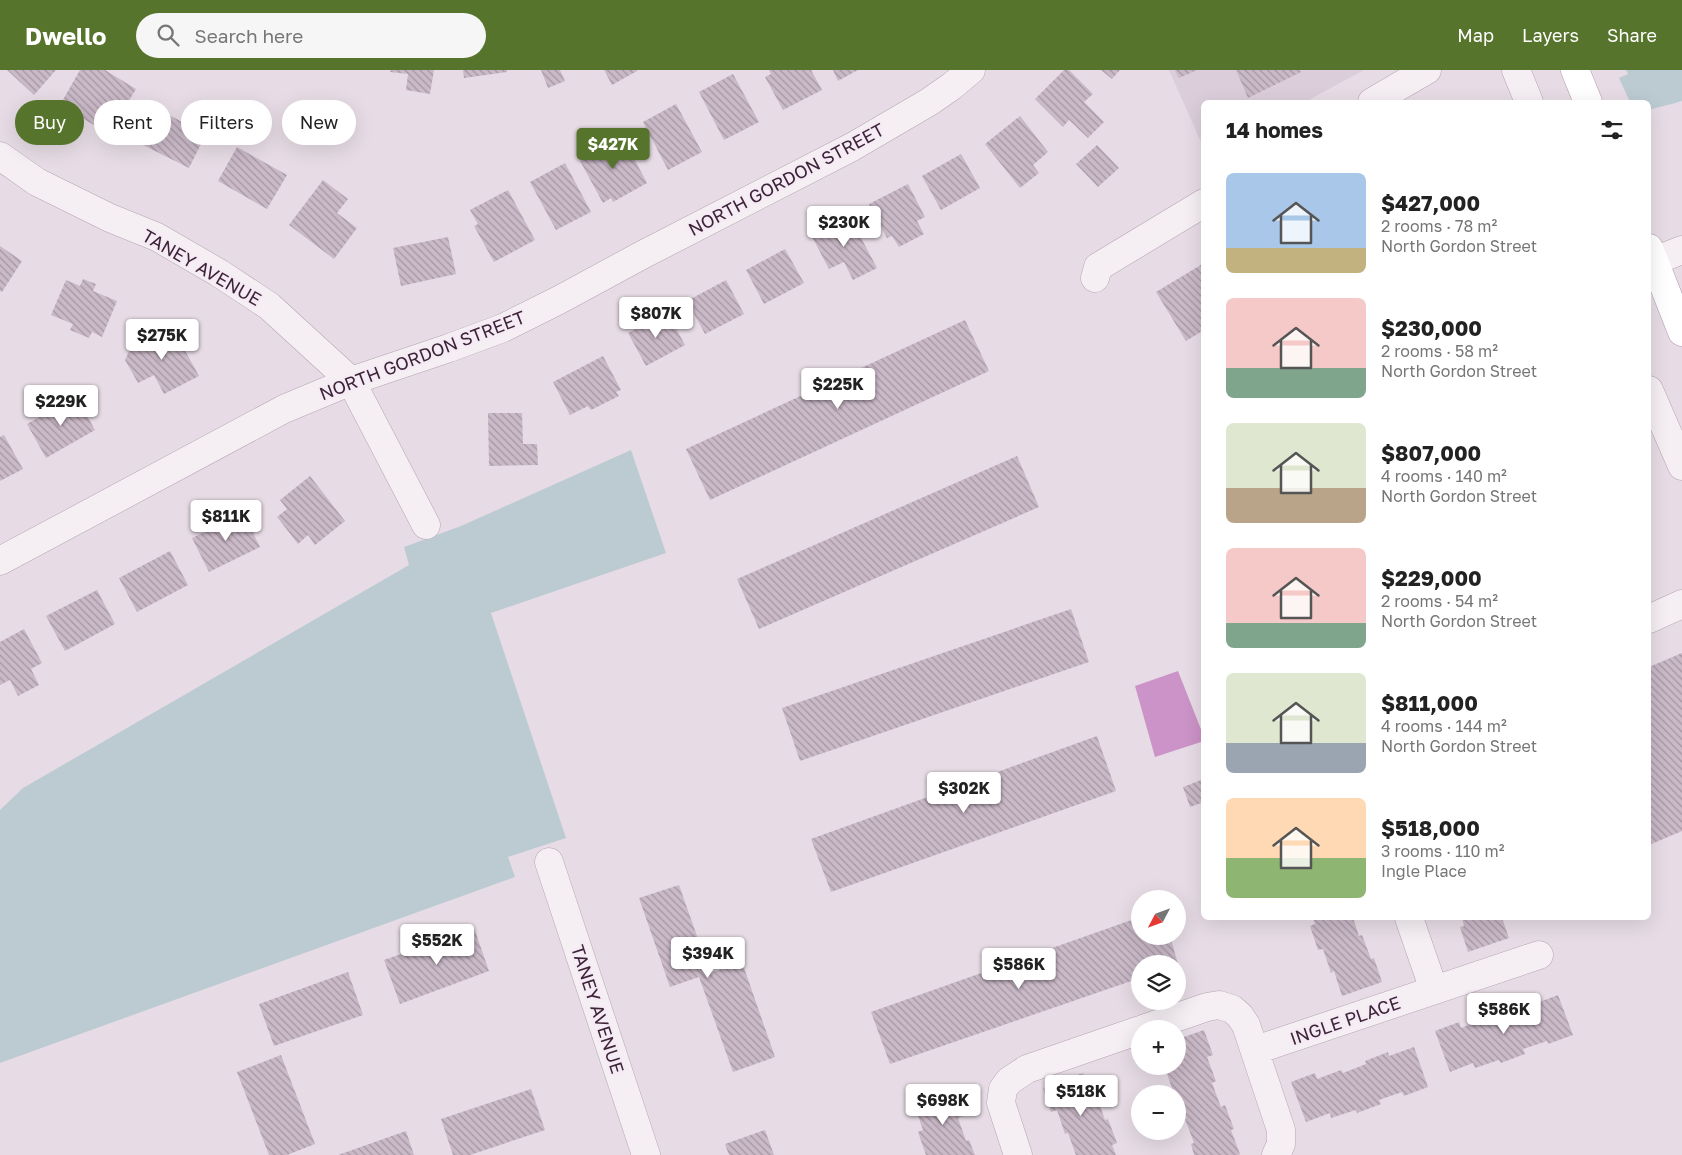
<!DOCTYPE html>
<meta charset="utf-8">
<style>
:root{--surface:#fff;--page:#f6f6f6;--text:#222;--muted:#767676;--accent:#56742b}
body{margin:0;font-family:"Golos Text",sans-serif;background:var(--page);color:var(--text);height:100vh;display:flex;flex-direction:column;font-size:19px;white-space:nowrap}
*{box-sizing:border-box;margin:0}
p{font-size:16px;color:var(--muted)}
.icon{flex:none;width:28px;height:28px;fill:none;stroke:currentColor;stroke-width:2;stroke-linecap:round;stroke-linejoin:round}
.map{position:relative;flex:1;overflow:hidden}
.sheet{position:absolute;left:1201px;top:30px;width:450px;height:820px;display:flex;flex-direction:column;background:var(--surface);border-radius:8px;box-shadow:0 5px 20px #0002}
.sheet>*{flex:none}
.hud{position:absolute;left:15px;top:30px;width:475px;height:45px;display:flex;gap:10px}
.needle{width:32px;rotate:229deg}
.fabs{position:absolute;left:1131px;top:820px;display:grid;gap:10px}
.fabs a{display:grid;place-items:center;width:55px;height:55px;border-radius:50%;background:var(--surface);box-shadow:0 5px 20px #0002;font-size:25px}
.price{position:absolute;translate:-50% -42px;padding:0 11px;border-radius:5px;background:#fff;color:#222;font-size:16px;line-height:32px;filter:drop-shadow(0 1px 2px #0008)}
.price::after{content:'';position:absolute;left:50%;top:30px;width:15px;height:11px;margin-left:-8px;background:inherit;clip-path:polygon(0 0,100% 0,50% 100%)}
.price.selected{background:var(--accent);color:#fff}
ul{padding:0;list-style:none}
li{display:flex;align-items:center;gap:15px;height:125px;padding:0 25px}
li span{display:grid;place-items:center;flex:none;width:140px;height:100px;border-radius:8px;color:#555}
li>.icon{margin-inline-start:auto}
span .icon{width:60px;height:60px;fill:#fffc;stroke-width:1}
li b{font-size:21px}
h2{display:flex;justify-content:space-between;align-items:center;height:60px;padding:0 25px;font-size:21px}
.tag{padding:0 18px;border-radius:22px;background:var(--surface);box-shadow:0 5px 20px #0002;font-size:18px;line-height:45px}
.tag.selected{background:var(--accent);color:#fff}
header{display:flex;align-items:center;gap:30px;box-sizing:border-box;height:70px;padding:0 25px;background:var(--accent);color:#fff}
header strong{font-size:24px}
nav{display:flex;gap:28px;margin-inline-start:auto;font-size:18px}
.search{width:350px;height:45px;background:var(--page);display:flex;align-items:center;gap:12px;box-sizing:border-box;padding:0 18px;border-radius:28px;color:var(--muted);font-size:19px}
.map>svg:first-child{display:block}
.built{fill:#dccdda}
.grass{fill:#bccbd2}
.water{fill:#cb93c7}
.building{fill:url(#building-back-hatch)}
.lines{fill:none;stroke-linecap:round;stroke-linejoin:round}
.minor-casing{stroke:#b4a5b1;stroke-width:29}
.major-casing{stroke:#b49ab0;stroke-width:29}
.minor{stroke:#f5eff4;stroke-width:28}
.major{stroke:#fff;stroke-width:28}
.labels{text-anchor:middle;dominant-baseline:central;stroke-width:5;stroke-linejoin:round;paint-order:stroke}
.street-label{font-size:18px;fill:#3e2439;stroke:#f5ebf4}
</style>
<header>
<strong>Dwello</strong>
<div class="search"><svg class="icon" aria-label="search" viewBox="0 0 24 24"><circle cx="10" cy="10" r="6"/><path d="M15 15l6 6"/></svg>Search here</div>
<nav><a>Map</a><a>Layers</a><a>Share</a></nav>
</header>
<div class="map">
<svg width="1682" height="1085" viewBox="0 0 1682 1085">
<defs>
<pattern id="building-back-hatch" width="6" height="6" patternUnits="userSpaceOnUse" patternTransform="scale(1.25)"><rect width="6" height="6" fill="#cab9c7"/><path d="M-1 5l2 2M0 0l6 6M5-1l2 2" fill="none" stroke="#a596a3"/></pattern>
</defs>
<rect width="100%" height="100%" fill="#e7dce5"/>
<path class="built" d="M 1169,0 L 1364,0 L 1305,32 L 1204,32 L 1204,79 Z"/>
<path class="grass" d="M 1626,0 L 1682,0 L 1682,31 C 1671,35 1660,36 1649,40 L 1649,32 L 1630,32 L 1619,8 L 1628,4 Z
M 631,380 L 666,483 L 491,543 L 566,768 L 508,787 L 515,807 L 0,993 L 0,740 L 23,718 L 409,495 L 404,477 L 461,456 Z"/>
<path class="water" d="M 1178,601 L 1204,667 L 1204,671 L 1155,687 L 1135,616 Z"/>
<path class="building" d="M 7,0 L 56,0 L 34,25 Z
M 80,0 L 105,0 L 136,19 L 109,64 L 60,35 Z
M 391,0 L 434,0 L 430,24 L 406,20 L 408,4 L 390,2 Z
M 463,0 L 507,0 L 507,2 L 464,8 Z
M 541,0 L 560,0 L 565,11 L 548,18 Z
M 604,0 L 637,0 L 637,1 L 612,15 Z
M 769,0 L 811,0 L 822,20 L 783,40 L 765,7 L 771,4 Z
M 833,0 L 858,0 L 838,11 Z
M 1064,0 L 1069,0 L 1093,24 L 1084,32 L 1104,52 L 1088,68 L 1069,50 L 1063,57 L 1035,29 Z
M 1101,0 L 1120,0 L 1112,9 Z
M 1175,0 L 1197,0 L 1179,8 Z
M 1236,0 L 1300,0 L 1301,2 L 1248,28 Z
M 733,4 L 759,52 L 724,70 L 699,22 Z
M 676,34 L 702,82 L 668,100 L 643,52 Z
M 157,39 L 206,64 L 189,98 L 139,73 Z
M 1020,46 L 1048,82 L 1033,95 L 1039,103 L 1020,118 L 985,74 Z
M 621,64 L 647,113 L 613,132 L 611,128 L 603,133 L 580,91 L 589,86 L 587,82 Z
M 1097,75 L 1119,98 L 1098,117 L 1076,94 Z
M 237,77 L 287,105 L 267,139 L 218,111 Z
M 961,84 L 980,118 L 941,140 L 922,106 Z
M 565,93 L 591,142 L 556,160 L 530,112 Z
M 323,110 L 348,129 L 337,143 L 357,158 L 334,189 L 289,155 Z
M 908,114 L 925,147 L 917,151 L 924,164 L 899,177 L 892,166 L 887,168 L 869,134 Z
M 508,120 L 535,170 L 494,192 L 474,156 L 478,154 L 470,140 Z
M 849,145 L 877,198 L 853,210 L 844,192 L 829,199 L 811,165 Z
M 448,167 L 456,204 L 401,216 L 393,178 Z
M 0,176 L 22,191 L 2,222 L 0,221 Z
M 785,179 L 804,213 L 764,234 L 746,200 Z
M 1204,193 L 1204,260 L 1186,271 L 1156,222 Z
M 83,209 L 96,214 L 93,221 L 117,231 L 102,267 L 92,262 L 89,268 L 70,260 L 73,254 L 51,245 L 66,210 L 80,216 Z
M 726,210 L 744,244 L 705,264 L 687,231 Z
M 667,242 L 685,275 L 646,296 L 628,263 Z
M 965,250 L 989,301 L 710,430 L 686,379 Z
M 172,257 L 199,306 L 164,324 L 154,305 L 138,313 L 125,290 L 130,279 Z
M 603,286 L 621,320 L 616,322 L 619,326 L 591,340 L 588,336 L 570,345 L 553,312 Z
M 76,326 L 95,360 L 46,388 L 27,354 Z
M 488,343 L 522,343 L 523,374 L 537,374 L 538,395 L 489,396 Z
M 4,365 L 23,399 L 0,411 L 0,367 Z
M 1017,386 L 1039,437 L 759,559 L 737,509 Z
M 310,406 L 345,451 L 315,475 L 308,465 L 298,474 L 277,447 L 287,439 L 280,430 Z
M 243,443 L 260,477 L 209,502 L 192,468 L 207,461 L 205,458 L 217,452 L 219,455 Z
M 170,481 L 188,515 L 137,542 L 119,508 Z
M 97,520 L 115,554 L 65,581 L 46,546 Z
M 1071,539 L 1089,592 L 800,691 L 782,638 Z
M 24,559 L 42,593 L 31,599 L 39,615 L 18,626 L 10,610 L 0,615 L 0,572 Z
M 1682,583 L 1682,761 L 1649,775 L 1649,597 Z
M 1097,666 L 1116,721 L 831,822 L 811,769 Z
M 1204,709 L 1204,732 L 1190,737 L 1183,717 Z
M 679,815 L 710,903 L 742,892 L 775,987 L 733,1002 L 699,907 L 670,917 L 639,828 Z
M 1140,847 L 1140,866 L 1170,866 L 1178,894 L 1140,894 L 1140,908 L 890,994 L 871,942 Z
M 1313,848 L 1353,848 L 1359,866 L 1362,865 L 1371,889 L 1374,888 L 1382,912 L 1342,926 L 1334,901 L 1331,903 L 1323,879 L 1318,880 L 1310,856 L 1315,854 Z
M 1462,848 L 1502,848 L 1509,868 L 1468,882 L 1460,857 L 1464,856 Z
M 474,858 L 489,901 L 400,934 L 384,890 Z
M 348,902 L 363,945 L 274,976 L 259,934 Z
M 1558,925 L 1573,965 L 1548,974 L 1547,971 L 1523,979 L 1525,984 L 1501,993 L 1499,990 L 1475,998 L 1473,993 L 1450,1002 L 1435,961 L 1459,952 L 1461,958 L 1484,949 L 1486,952 L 1510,944 L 1508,940 L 1533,931 L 1534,934 Z
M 1204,960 L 1213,985 L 1207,987 L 1216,1011 L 1212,1013 L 1221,1037 L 1225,1035 L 1234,1059 L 1231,1060 L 1240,1084 L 1238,1085 L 1194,1085 L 1191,1074 L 1194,1073 L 1185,1049 L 1181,1051 L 1178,1042 L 1178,1024 L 1174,1024 L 1166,1001 L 1172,999 L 1171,996 L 1178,996 L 1178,969 Z
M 1414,977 L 1428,1017 L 1404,1026 L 1402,1022 L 1379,1030 L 1381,1034 L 1357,1043 L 1356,1040 L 1331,1048 L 1330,1043 L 1306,1052 L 1291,1012 L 1315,1003 L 1317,1009 L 1341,1000 L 1343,1003 L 1366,994 L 1365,991 L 1388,982 L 1389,986 Z
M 281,985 L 315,1074 L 287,1085 L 269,1085 L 237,1002 Z
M 1083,1003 L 1091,1028 L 1097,1026 L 1105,1050 L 1108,1049 L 1117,1073 L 1112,1075 L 1116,1085 L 1076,1085 L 1068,1063 L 1065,1064 L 1057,1040 L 1051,1042 L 1043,1018 Z
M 531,1019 L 545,1060 L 470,1085 L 453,1085 L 441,1049 Z
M 954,1020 L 963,1046 L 958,1048 L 966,1071 L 969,1070 L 975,1085 L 926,1085 L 918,1062 L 923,1060 L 914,1034 Z
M 765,1060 L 774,1085 L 729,1085 L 725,1074 Z
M 406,1061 L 414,1085 L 338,1085 Z"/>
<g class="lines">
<g class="minor-casing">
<path id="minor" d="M 1516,0 L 1529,32
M 1372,32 L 1427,0
M 0,86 L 37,112 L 110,148 L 157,167 L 219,203 L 269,236 L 351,311 L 426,455
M 1649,193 L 1682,180
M 1095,208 L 1098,197 L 1204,133
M 1649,320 L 1682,396
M 0,491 L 284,339 L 351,311 L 449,278 L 503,258 L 559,230 L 644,184 L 852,77 L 929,32 L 952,16 L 971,0
M 1649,549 L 1682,534
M 549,792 L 646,1085
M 1409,848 L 1434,920
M 1143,959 L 1207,937 L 1219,935 L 1232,939 L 1240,946 L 1246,955 L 1281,1060 L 1281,1074 L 1276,1085
M 1256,980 L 1539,885
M 1018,1085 L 1001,1033 L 1003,1019 L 1009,1011 L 1027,999 L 1140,960"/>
</g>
<g class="major-casing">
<path id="major" d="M 1575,0 L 1588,32
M 1649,178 L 1682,262"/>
</g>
<use href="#minor" class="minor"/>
<use href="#major" class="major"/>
</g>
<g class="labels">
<g class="street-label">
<text transform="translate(786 109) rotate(-28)">NORTH GORDON STREET</text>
<text transform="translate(202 197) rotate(30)">TANEY AVENUE</text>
<text transform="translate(422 285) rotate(-21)">NORTH GORDON STREET</text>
<text transform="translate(598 939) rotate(72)">TANEY AVENUE</text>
<text transform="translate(1345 950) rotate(-19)">INGLE PLACE</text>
</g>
</g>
</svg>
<div class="fabs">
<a><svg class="needle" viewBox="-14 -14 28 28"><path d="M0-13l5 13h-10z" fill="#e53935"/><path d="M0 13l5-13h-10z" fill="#767676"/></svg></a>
<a><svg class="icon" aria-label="layers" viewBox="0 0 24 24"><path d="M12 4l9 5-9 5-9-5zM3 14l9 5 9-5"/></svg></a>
<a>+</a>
<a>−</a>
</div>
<b class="price selected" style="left:613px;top:100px">$427K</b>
<b class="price" style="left:844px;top:178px">$230K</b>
<b class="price" style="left:656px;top:269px">$807K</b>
<b class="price" style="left:162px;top:291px">$275K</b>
<b class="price" style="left:838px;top:340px">$225K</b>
<b class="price" style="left:61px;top:357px">$229K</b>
<b class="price" style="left:226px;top:472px">$811K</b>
<b class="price" style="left:964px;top:744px">$302K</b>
<b class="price" style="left:437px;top:896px">$552K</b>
<b class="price" style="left:708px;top:909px">$394K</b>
<b class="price" style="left:1019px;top:920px">$586K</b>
<b class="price" style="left:1504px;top:965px">$586K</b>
<b class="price" style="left:1081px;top:1047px">$518K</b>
<b class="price" style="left:943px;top:1056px">$698K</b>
<div class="hud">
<a class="tag selected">Buy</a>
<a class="tag">Rent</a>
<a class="tag">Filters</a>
<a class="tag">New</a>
</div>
<section class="sheet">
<h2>14 homes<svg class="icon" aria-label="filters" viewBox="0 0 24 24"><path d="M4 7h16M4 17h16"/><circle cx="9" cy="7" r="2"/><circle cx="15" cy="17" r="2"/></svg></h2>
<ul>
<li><span style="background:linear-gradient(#a9c7e8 75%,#c2b280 0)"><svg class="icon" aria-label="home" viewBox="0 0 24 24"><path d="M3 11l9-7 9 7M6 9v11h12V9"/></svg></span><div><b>$427,000</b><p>2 rooms · 78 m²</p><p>North Gordon Street</p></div></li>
<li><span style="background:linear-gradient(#f6c9c9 70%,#7fa58c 0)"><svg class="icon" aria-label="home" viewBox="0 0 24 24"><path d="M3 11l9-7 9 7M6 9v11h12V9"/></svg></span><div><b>$230,000</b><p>2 rooms · 58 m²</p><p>North Gordon Street</p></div></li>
<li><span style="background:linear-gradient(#dfe7d0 65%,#b9a48a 0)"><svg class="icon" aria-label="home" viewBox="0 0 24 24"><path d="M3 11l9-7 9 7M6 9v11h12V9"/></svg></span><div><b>$807,000</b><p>4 rooms · 140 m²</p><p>North Gordon Street</p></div></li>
<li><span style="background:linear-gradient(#f6c9c9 75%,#7fa58c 0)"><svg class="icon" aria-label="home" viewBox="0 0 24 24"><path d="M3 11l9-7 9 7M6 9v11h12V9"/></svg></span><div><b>$229,000</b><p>2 rooms · 54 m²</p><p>North Gordon Street</p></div></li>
<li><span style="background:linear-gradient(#dfe7d0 70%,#9aa5b1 0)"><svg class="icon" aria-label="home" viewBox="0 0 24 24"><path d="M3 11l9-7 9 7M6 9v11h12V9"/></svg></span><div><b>$811,000</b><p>4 rooms · 144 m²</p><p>North Gordon Street</p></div></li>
<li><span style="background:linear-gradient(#ffd9b3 60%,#8fb573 0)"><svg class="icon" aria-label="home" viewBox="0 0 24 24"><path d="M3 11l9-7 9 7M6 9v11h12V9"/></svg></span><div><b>$518,000</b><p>3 rooms · 110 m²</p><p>Ingle Place</p></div></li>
</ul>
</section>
</div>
